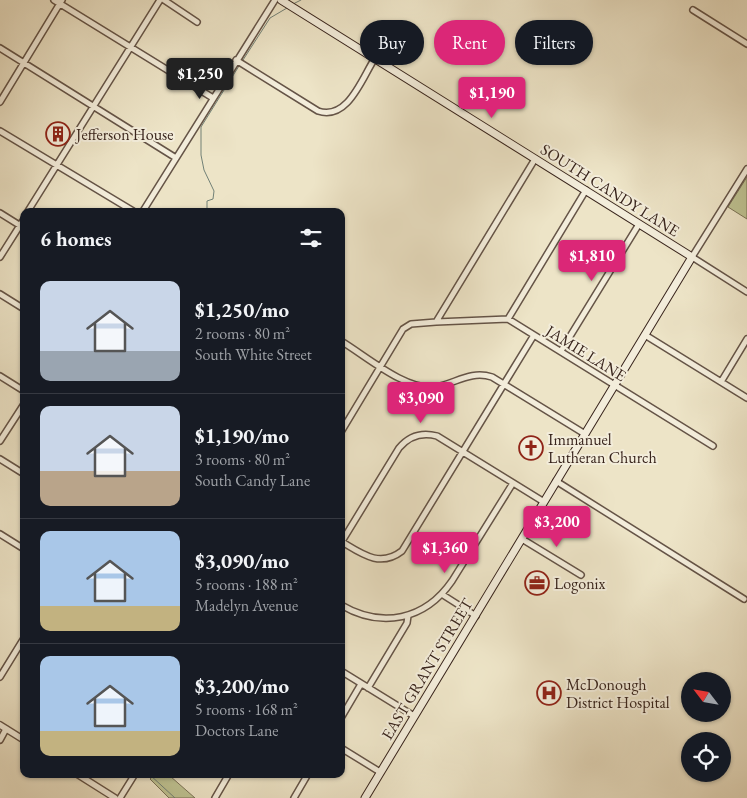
<!DOCTYPE html>
<meta charset="utf-8">
<style>
:root{--surface:#171b24;--page:#20242c;--text:#f1f3f6;--muted:#9ea1a6;--line:#363941;--accent:#db2777}
body{margin:0;font-family:"EB Garamond",serif;background:var(--page);color:var(--text);height:100vh;display:flex;flex-direction:column;font-size:19px;white-space:nowrap}
*{box-sizing:border-box;margin:0}
p{font-size:16px;color:var(--muted)}
.icon{flex:none;width:28px;height:28px;fill:none;stroke:currentColor;stroke-width:2;stroke-linecap:round;stroke-linejoin:round}
.map{position:relative;flex:1;overflow:hidden}
.details{position:absolute;left:20px;top:208px;width:325px;height:570px;display:flex;flex-direction:column;background:var(--surface);border-radius:10px;box-shadow:0 1px 4px #0004}
.details>*{flex:none}
.guide{position:absolute;left:360px;top:20px;width:311px;height:45px;display:flex;gap:10px}
.needle{width:32px;rotate:301deg}
.buttons{position:absolute;left:681px;top:672px;display:grid;gap:10px}
.buttons a{display:grid;place-items:center;width:50px;height:50px;border-radius:50%;background:var(--surface);box-shadow:0 1px 4px #0004;font-size:25px}
.price{position:absolute;translate:-50% -42px;padding:0 11px;border-radius:5px;background:var(--accent);color:#fff;font-size:16px;line-height:32px;filter:drop-shadow(0 1px 2px #0008)}
.price::after{content:'';position:absolute;left:50%;top:30px;width:15px;height:11px;margin-left:-8px;background:inherit;clip-path:polygon(0 0,100% 0,50% 100%)}
.price.current{background:#222;color:#fff}
ul{padding:0;list-style:none}
li{display:flex;align-items:center;gap:15px;height:125px;padding:0 20px}
li+li{border-top:1px solid var(--line)}
li span{display:grid;place-items:center;flex:none;width:140px;height:100px;border-radius:10px;color:#555}
li>.icon{margin-inline-start:auto}
span .icon{width:60px;height:60px;fill:#fffc;stroke-width:1}
li b{font-size:21px}
h2{display:flex;justify-content:space-between;align-items:center;height:60px;padding:0 20px;font-size:21px}
.tag{padding:0 18px;border-radius:22px;background:var(--surface);box-shadow:0 1px 4px #0004;font-size:18px;line-height:45px}
.tag.current{background:var(--accent);color:#fff}
.map>svg:first-child{display:block}
.green{fill:#bec292;stroke:#7b7357}
.lines{fill:none;stroke-linecap:round;stroke-linejoin:round}
.stream{stroke:#728177;stroke-width:1}
.minor-casing{stroke:#655447;stroke-width:8}
.tertiary-casing{stroke:#655447;stroke-width:8}
.secondary-casing{stroke:#38241c;stroke-width:9}
.minor{stroke:#f3eddb;stroke-width:5}
.tertiary{stroke:#f3eddb;stroke-width:5.5}
.secondary{stroke:#f3eddb;stroke-width:7}
.labels{text-anchor:middle;dominant-baseline:central;stroke-width:4;stroke-linejoin:round;paint-order:stroke}
.poi-label{font-size:16px;fill:#38241c;stroke:#f3eddb;text-anchor:start}
.street-label{font-size:16px;fill:#38241c;stroke:#f3eddb}
</style>
<div class="map">
<svg width="747" height="798" viewBox="0 0 747 798">
<rect width="100%" height="100%" fill="#ede4c7"/>
<filter id="stains"><feTurbulence type="fractalNoise" baseFrequency=".004" numOctaves="4"/><feColorMatrix values="0 0 0 0 .2 0 0 0 0 .09 0 0 0 0 .02 0 0 0 .5 -.17"/></filter>
<radialGradient id="worn" r=".72"><stop offset=".6" stop-color="#630" stop-opacity="0"/><stop offset="1" stop-color="#630" stop-opacity=".3"/></radialGradient>
<path class="green" d="M 747,177 L 747,219 L 728,207 Z
M 155,774 L 170,776 L 195,798 L 169,798 L 150,779 Z"/>
<g class="lines">
<path class="stream" d="M 293,4 L 301,0
M 243,60 L 270,18 L 287,8
M 207,211 L 207,201 L 213,199 L 214,191 L 204,170 L 201,155 L 201,127 L 239,66
M 149,774 L 175,798"/>
<g class="minor-casing">
<path id="minor" d="M 54,0 L 213,98
M 164,0 L 197,22
M 693,10 L 747,44
M 0,48 L 176,158
M 236,60 L 318,111 C 348,121 362,78 375,58
M 0,102 L 62,0
M 0,131 L 133,211
M 747,169 L 692,257 L 747,292
M 28,211 L 160,0
M 143,211 L 275,0
M 0,213 L 24,228
M 0,257 L 24,219
M 0,294 L 24,309
M 508,319 L 586,190
M 436,322 L 508,319 L 713,446
M 645,335 L 747,398
M 341,341 C 366,356 406,391 435,387 C 455,384 470,370 492,377 L 585,434
M 561,351 L 639,224
M 0,376 L 24,391
M 721,382 L 747,339
M 341,432 L 403,329 L 411,324 L 436,322 L 535,159
M 0,441 L 24,404
M 0,459 L 24,474
M 556,481 L 744,599
M 0,534 L 24,549
M 522,539 L 581,575
M 342,542 C 362,554 380,568 402,551 L 534,335
M 341,543 L 399,448 C 409,436 422,432 437,436 L 544,502
M 443,595 L 476,616
M 341,605 C 382,629 425,620 452,581 L 513,483
M 341,671 L 414,716
M 0,677 L 24,638
M 368,688 L 407,623 L 408,616
M 341,718 L 361,684
M 0,740 L 6,729
M 341,748 L 380,772
M 120,798 L 135,774
M 215,798 L 229,774
M 294,798 L 308,774"/>
</g>
<g class="tertiary-casing">
<path id="tertiary" d="M 0,725 L 24,740
M 77,774 L 115,798"/>
</g>
<g class="secondary-casing">
<path id="secondary" d="M 281,0 L 692,257 L 365,798"/>
</g>
<use href="#minor" class="minor"/>
<use href="#tertiary" class="tertiary"/>
<use href="#secondary" class="secondary"/>
</g>
<defs>
<g id="building-ring" transform="scale(1.25)"><circle r="9.5" fill="#f3eddb" stroke="#8f2418" stroke-width="1.5"/><path d="M-4-6H4V6H1V3H-1V6H-4ZM-2.5-4.3h1.7v1.8h-1.7ZM.8-4.3h1.7v1.8H.8ZM-2.5-1h1.7V.8h-1.7ZM.8-1h1.7V.8H.8Z" fill="#8f2418"/></g>
<g id="church-ring" transform="scale(1.25)"><circle r="9.5" fill="#f3eddb" stroke="#8f2418" stroke-width="1.5"/><path d="M-1.2-6h2.4v3.5h3.3v2.4h-3.3V6h-2.4V-.1h-3.3v-2.4h3.3Z" fill="#8f2418"/></g>
<g id="office-ring" transform="scale(1.25)"><circle r="9.5" fill="#f3eddb" stroke="#8f2418" stroke-width="1.5"/><path d="M-6-3h4V-5.5h4V-3h4V5H-6ZM-1-4.5V-3h2v-1.5ZM-6 0V1H6V0Z" fill="#8f2418"/></g>
<g id="hospital-ring" transform="scale(1.25)"><circle r="9.5" fill="#f3eddb" stroke="#8f2418" stroke-width="1.5"/><path d="M-5-5h3v3.5h4V-5h3V5h-3V1.5h-4V5h-3Z" fill="#8f2418"/></g>
</defs>
<g fill-rule="evenodd">
<use href="#building-ring" x="58" y="134"/>
<use href="#church-ring" x="531" y="448"/>
<use href="#office-ring" x="537" y="583"/>
<use href="#hospital-ring" x="549" y="693"/>
</g>
<g class="labels">
<g class="poi-label">
<text x="76" y="134">Jefferson House</text>
<text x="548" y="439">Immanuel<tspan x="548" dy="18">Lutheran Church</tspan></text>
<text x="554" y="583">Logonix</text>
<text x="566" y="684">McDonough<tspan x="566" dy="18">District Hospital</tspan></text>
</g>
<g class="street-label">
<text transform="translate(610 190) rotate(32)">SOUTH CANDY LANE</text>
<text transform="translate(586 353) rotate(32)">JAMIE LANE</text>
<text transform="translate(427 669) rotate(-59)">EAST GRANT STREET</text>
</g>
</g>
<rect width="100%" height="100%" filter="url(#stains)"/>
<rect width="100%" height="100%" fill="url(#worn)"/>
</svg>
<div class="buttons">
<a><svg class="needle" viewBox="-14 -14 28 28"><path d="M0-13l5 13h-10z" fill="#e53935"/><path d="M0 13l5-13h-10z" fill="#9ea1a6"/></svg></a>
<a><svg class="icon" aria-label="locate" viewBox="0 0 24 24"><circle cx="12" cy="12" r="6"/><path d="M12 2v4M12 18v4M2 12h4M18 12h4"/></svg></a>
</div>
<b class="price current" style="left:200px;top:100px">$1,250</b>
<b class="price" style="left:492px;top:119px">$1,190</b>
<b class="price" style="left:592px;top:282px">$1,810</b>
<b class="price" style="left:421px;top:424px">$3,090</b>
<b class="price" style="left:557px;top:548px">$3,200</b>
<b class="price" style="left:445px;top:574px">$1,360</b>
<div class="guide">
<a class="tag">Buy</a>
<a class="tag current">Rent</a>
<a class="tag">Filters</a>
</div>
<section class="details">
<h2>6 homes<svg class="icon" aria-label="filters" viewBox="0 0 24 24"><path d="M4 7h16M4 17h16"/><circle cx="9" cy="7" r="2"/><circle cx="15" cy="17" r="2"/></svg></h2>
<ul>
<li><span style="background:linear-gradient(#c9d6e8 70%,#9aa5b1 0)"><svg class="icon" aria-label="home" viewBox="0 0 24 24"><path d="M3 11l9-7 9 7M6 9v11h12V9"/></svg></span><div><b>$1,250/mo</b><p>2 rooms · 80 m²</p><p>South White Street</p></div></li>
<li><span style="background:linear-gradient(#c9d6e8 65%,#b9a48a 0)"><svg class="icon" aria-label="home" viewBox="0 0 24 24"><path d="M3 11l9-7 9 7M6 9v11h12V9"/></svg></span><div><b>$1,190/mo</b><p>3 rooms · 80 m²</p><p>South Candy Lane</p></div></li>
<li><span style="background:linear-gradient(#a9c7e8 75%,#c2b280 0)"><svg class="icon" aria-label="home" viewBox="0 0 24 24"><path d="M3 11l9-7 9 7M6 9v11h12V9"/></svg></span><div><b>$3,090/mo</b><p>5 rooms · 188 m²</p><p>Madelyn Avenue</p></div></li>
<li><span style="background:linear-gradient(#a9c7e8 75%,#c2b280 0)"><svg class="icon" aria-label="home" viewBox="0 0 24 24"><path d="M3 11l9-7 9 7M6 9v11h12V9"/></svg></span><div><b>$3,200/mo</b><p>5 rooms · 168 m²</p><p>Doctors Lane</p></div></li>
</ul>
</section>
</div>
